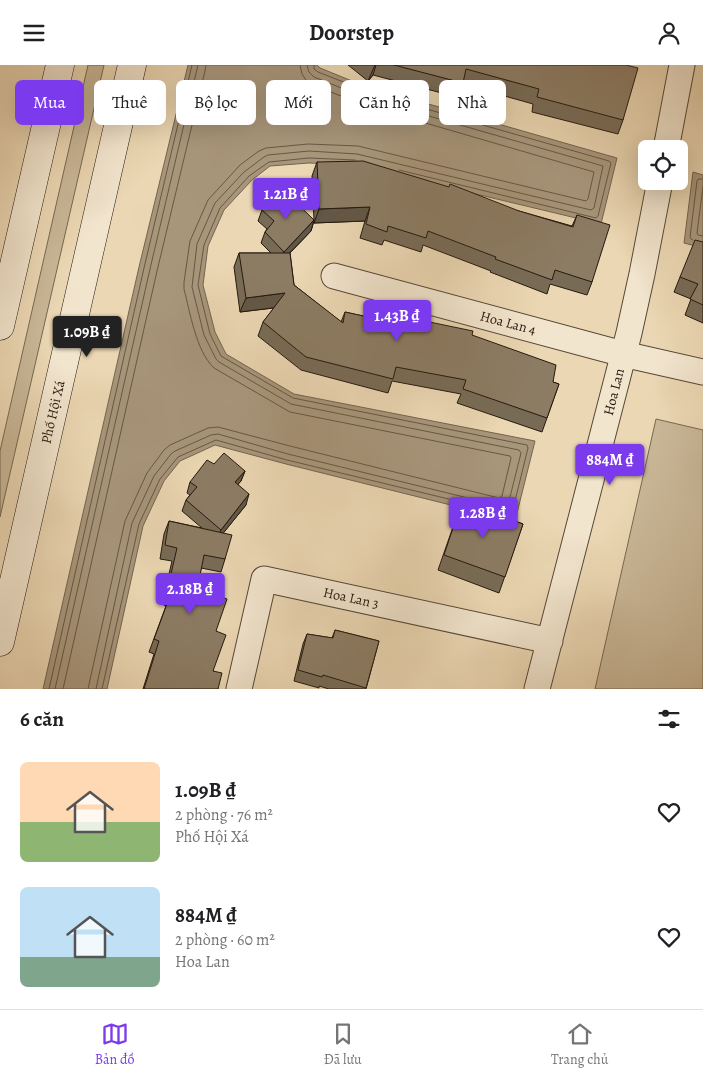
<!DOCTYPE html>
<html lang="vi">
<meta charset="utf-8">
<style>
:root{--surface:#fff;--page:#f6f6f6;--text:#202124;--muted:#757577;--line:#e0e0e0;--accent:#7c3aed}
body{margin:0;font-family:Alegreya,serif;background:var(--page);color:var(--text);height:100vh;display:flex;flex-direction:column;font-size:19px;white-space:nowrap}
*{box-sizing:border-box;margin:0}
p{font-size:16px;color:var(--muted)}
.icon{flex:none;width:28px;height:28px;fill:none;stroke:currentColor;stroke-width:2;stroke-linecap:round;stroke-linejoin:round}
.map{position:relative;height:624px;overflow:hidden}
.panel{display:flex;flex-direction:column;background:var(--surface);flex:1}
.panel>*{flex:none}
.top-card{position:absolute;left:15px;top:15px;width:674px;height:45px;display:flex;gap:10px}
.controls{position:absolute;left:638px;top:75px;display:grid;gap:10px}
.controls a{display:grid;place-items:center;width:50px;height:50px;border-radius:8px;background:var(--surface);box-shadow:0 5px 20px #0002;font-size:25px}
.price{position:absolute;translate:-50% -42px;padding:0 11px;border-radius:5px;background:var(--accent);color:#fff;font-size:16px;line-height:32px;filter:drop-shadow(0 1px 2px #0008)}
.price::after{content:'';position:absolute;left:50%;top:30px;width:15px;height:11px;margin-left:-8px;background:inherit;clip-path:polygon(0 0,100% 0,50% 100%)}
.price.current{background:#222;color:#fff}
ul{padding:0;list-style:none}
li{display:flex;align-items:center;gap:15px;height:125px;padding:0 20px}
li span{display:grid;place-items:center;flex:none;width:140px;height:100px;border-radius:8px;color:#555}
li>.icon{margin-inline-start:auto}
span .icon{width:60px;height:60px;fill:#fffc;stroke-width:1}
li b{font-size:21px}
h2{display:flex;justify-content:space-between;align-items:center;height:60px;padding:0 20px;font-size:21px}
.tag{padding:0 18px;border-radius:8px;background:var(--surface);box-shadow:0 5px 20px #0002;font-size:18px;line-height:45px}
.tag.current{background:var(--accent);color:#fff}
header{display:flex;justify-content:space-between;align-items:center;height:65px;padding:0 20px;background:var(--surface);font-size:22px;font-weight:700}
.dock{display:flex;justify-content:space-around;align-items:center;height:70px;border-top:1px solid var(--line);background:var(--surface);font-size:14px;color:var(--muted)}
.dock a{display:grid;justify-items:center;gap:2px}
.dock .current{color:var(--accent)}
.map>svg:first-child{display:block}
.green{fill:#c9b797;stroke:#776852}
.water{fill:#a8967b;stroke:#74644f}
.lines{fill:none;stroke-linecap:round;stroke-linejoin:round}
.shore{stroke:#665844;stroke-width:1}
.street-casing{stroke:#564837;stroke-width:27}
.secondary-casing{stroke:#25190e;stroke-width:29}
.street{stroke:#f2e5ce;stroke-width:25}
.secondary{stroke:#f2e5ce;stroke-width:28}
.wall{fill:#786b56;stroke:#25190e}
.shaded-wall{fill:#625746;stroke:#25190e}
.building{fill:#8c7c64;stroke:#25190e}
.labels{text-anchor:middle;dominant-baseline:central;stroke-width:5;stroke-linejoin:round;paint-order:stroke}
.street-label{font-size:14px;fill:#25190e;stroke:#f2e5ce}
</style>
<header><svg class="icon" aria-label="menu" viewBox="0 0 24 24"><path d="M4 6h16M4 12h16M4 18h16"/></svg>Doorstep<svg class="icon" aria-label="person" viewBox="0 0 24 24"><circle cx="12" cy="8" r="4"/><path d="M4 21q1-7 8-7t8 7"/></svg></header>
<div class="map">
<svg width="703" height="624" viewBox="0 0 703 624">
<rect width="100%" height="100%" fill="#ebd7b3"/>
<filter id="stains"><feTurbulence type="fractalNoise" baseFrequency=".004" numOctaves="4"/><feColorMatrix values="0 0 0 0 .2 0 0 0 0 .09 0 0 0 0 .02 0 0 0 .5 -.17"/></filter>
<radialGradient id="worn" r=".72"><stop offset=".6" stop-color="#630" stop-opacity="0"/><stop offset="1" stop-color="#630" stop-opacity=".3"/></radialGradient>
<path class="green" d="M 88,0 L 104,0 L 0,452 L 0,386 Z
M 656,354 L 703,365 L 703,624 L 595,624 Z"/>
<path class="water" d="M 188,0 L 317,0 L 320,3 L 352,16 L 397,30 L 617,93 L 601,159 L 355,100 L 309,98 L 270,101 L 252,115 L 224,145 L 208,181 L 203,220 L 215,267 L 226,289 L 294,329 L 535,376 L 515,456 L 286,399 L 215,380 L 180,396 L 164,416 L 143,461 L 107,624 L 43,624 L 139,202 Z
M 693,107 L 703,110 L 703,183 L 684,178 Z"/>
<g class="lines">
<path class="shore" d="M 314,0 L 314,4 L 318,7 L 351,20 L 395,35 L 609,96 L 611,98 L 598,151 L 596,153 L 399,105
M 355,95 L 309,93 L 269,97 L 249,111 L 220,143 L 204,180 L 198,220 L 210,269 L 221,291 L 293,333 L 527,380 L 528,383 L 512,448 L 510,449 L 484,443
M 703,121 L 697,168 L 698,170 L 703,171
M 693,175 L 691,174 L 690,172 L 697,116 L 698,114 L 703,114
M 49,624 L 144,203 L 192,0
M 55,624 L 150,204 L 198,0
M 63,624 L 157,206 L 205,6 L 206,0
M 88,624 L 125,456 L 147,408 L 164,385 L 170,380 L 208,363 L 218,362 L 290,381 L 499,433 L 502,431 L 511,393 L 510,391 L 290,347 L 214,303 C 196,286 190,247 184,224 L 184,217 L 190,176 L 208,135 L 240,100 L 259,86 L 266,83 L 308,79 L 358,81 L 586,136 L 588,134 L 594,107 L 391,48 L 346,33 L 308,18 L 302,9 L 300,0
M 96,624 L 132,458 L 154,411 L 171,389 L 175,386 L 211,370 L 218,369 L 288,389 L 505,442 L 508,440 L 521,388 L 519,385 L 291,339 L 219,297 L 216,294 L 204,270 L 192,222 L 197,179 L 215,138 L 244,107 L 264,92 L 268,90 L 309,86 L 357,89 L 591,145 L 594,143 L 603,101 L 394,41 L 349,26 L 314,12 L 309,7 L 307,0
M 102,624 L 139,459 L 160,414 L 178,392 L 216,375 L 287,395 L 461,437"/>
<g class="street-casing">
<path id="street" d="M 666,84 L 682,0
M 334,211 L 623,289 L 703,307
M 239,624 L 264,514 L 550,576
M 537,624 L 629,268 L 642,209 L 660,116"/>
</g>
<g class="secondary-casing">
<path id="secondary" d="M 0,261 L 60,0
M 0,577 L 132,0"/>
</g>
<use href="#street" class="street"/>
<use href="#secondary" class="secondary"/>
</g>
<path class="wall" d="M 348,0 L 626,0 L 623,55 L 618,69 L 532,47 L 533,39 L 462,19 L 457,32 L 373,10 L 368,16 Z
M 317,97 L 519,146 L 572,161 L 577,150 L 592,217 L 587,230 L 550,219 L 547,229 L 490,207 L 491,206 L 423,180 L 421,187 L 384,175 L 382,180 L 360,173 L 365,156 L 314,158 L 314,156 L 311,166 L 290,188 L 294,220 L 341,257 L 345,247 L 412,262 L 415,254 L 472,270 L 553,317 L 559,319 L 542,367 L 457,338 L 461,329 L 392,316 L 388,328 L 301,305 L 258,271 L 263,257 L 274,243 L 240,247 L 234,202 L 239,188 L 271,188 L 261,178 L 265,167 L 267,164 L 258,156 L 262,145 L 314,155 L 312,111 Z
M 703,177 L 703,258 L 685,250 L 691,234 L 674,227 L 680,212 Z
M 245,406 L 241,416 L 238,419 L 246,440 L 223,468 L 225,494 L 221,507 L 201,503 L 197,526 L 216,566 L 213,606 L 218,624 L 143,624 L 154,589 L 149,587 L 166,541 L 162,539 L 172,496 L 160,494 L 164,469 L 169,456 L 202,463 L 182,446 L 186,435 L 190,430 L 187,428 L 190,417 Z
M 462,436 L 523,459 L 499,528 L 438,505 Z
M 335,565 L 379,576 L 366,624 L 329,624 L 319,621 L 319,623 L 294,616 L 303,579 L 307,569 L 332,573 Z"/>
<path class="shaded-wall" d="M 375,0 L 376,0 L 373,10 L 368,16 Z
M 370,142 L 365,156 L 314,158 L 319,144 Z
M 314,155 L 311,166 L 280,198 L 284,187 Z
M 285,228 L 280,242 L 240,247 L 246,233 Z
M 245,406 L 241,416 L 231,428 L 235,417 Z
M 249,429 L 246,440 L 217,476 L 221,465 Z"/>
<path class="building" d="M 394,0 L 626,0 L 638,3 L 623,55 L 537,32 L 539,24 L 466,4 L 463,18 Z
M 363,96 L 449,122 L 450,119 L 519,146 L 573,162 L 577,150 L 610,160 L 592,217 L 555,205 L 552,215 L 495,194 L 496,192 L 428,166 L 426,173 L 388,161 L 387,167 L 366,159 L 370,142 L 319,144 L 317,97 Z
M 281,123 L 314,155 L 284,187 L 265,167 L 274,156 L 262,145 Z
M 695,175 L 703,177 L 703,240 L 690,234 L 698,219 L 680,212 Z
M 239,188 L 290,188 L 294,220 L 343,258 L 345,247 L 414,262 L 415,254 L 473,266 L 472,270 L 556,300 L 553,317 L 559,319 L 547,353 L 463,324 L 466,315 L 396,302 L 393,314 L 306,292 L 263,257 L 285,228 L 246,233 Z
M 224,388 L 245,406 L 235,417 L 249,429 L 221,465 L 186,435 L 197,422 L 190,417 L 207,395 L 214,399 Z
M 462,436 L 523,459 L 505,512 L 444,490 Z
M 169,456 L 232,470 L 225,494 L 204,490 L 197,526 L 227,534 L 216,566 L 226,570 L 213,606 L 222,608 L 218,624 L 144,624 L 159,576 L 154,574 L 171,528 L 167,526 L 177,483 L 165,480 Z
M 335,565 L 379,576 L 366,623 L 323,610 L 322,612 L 298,605 L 307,569 L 333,573 Z"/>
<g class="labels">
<g class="street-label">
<text transform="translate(508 258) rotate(15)">Hoa Lan 4</text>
<text transform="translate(614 327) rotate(-76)">Hoa Lan</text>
<text transform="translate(53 347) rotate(-77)">Phố Hội Xá</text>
<text transform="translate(351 533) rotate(12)">Hoa Lan 3</text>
</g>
</g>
<rect width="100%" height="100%" filter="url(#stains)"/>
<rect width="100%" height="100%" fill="url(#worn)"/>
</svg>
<div class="controls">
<a><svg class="icon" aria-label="locate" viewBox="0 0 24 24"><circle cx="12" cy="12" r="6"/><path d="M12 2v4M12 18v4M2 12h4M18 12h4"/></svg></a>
</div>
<b class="price" style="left:286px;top:155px">1.21B ₫</b>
<b class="price" style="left:397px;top:277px">1.43B ₫</b>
<b class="price current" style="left:87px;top:293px">1.09B ₫</b>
<b class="price" style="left:610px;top:421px">884M ₫</b>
<b class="price" style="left:483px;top:474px">1.28B ₫</b>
<b class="price" style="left:190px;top:550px">2.18B ₫</b>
<div class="top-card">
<a class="tag current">Mua</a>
<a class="tag">Thuê</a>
<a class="tag">Bộ lọc</a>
<a class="tag">Mới</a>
<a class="tag">Căn hộ</a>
<a class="tag">Nhà</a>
</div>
</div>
<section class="panel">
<h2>6 căn<svg class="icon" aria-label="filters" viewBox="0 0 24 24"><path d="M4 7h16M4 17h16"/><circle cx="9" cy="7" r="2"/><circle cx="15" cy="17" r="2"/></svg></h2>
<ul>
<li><span style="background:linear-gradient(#ffd9b3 60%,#8fb573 0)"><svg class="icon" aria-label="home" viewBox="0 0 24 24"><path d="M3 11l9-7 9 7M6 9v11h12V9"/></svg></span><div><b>1.09B ₫</b><p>2 phòng · 76 m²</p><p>Phố Hội Xá</p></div><svg class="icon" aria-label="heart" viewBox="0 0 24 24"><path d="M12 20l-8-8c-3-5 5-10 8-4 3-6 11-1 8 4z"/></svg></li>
<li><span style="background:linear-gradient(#bfe0f5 70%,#7fa58c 0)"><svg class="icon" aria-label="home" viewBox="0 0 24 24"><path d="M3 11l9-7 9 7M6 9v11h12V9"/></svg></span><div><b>884M ₫</b><p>2 phòng · 60 m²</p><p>Hoa Lan</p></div><svg class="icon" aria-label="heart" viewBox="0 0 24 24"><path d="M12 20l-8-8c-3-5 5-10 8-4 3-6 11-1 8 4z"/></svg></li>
</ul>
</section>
<nav class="dock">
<a class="current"><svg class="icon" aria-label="map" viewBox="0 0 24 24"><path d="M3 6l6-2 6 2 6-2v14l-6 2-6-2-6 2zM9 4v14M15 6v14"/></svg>Bản đồ</a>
<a><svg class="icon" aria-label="saved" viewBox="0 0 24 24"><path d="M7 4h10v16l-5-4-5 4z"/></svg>Đã lưu</a>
<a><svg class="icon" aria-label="home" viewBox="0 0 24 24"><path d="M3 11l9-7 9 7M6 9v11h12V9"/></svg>Trang chủ</a>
</nav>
